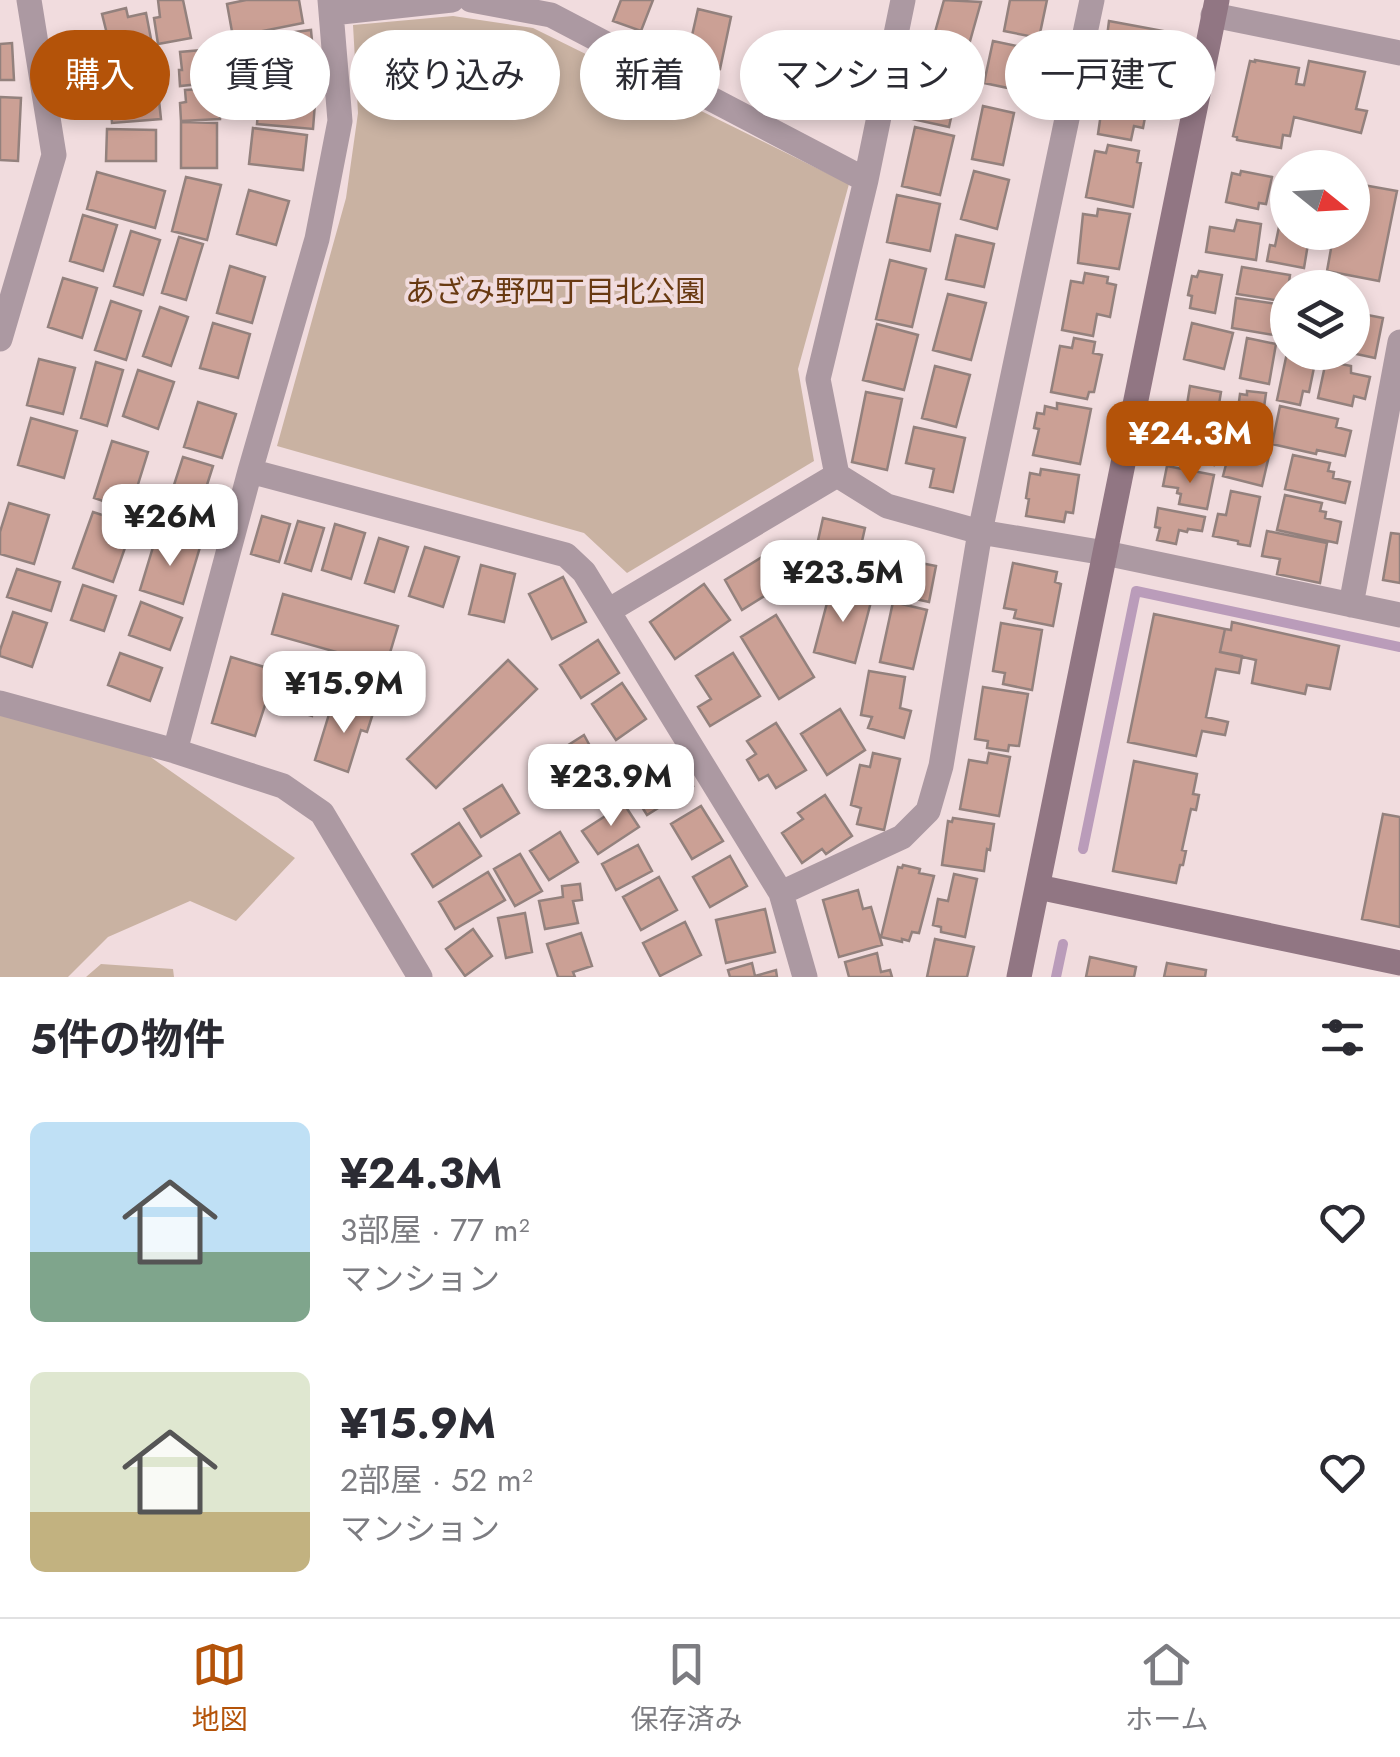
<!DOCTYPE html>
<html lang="ja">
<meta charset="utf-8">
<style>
:root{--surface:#fff;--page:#f2f2f3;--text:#2b2b33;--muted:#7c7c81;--line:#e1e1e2;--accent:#b45309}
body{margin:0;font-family:Jost,"Noto Sans JP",sans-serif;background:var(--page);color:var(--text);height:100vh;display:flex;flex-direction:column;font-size:38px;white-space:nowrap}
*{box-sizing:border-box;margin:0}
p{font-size:32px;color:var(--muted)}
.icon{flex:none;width:55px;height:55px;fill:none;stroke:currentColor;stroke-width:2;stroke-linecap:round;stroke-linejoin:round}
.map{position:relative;height:977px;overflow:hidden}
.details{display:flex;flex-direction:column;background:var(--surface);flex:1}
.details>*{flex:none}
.banner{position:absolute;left:30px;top:30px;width:1340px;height:90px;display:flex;gap:20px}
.needle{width:65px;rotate:108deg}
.buttons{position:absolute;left:1270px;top:150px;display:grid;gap:20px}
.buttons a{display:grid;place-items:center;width:100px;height:100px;border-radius:50%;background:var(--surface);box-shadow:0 5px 15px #0003;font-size:50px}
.price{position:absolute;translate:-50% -85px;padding:0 22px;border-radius:20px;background:#fff;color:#222;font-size:32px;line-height:65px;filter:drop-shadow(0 2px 5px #0008)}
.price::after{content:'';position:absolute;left:50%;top:60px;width:30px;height:22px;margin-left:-15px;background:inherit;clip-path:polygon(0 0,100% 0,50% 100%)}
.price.current{background:var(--accent);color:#fff}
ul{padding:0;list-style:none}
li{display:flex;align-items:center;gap:30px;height:250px;padding:0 30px}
li span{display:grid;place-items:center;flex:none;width:280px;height:200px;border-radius:15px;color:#555}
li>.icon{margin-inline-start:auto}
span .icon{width:120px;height:120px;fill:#fffc;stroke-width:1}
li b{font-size:42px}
h2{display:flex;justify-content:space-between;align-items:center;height:120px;padding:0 30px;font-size:42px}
.pill{padding:0 35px;border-radius:45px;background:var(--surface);box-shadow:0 5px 15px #0003;font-size:35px;line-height:90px}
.pill.current{background:var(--accent);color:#fff}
.dock{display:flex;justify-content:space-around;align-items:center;height:140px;border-top:2px solid var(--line);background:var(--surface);font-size:28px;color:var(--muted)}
.dock a{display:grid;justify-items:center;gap:5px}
.dock .current{color:var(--accent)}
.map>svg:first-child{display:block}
.green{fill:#c9b2a2}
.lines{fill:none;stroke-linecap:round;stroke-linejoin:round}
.stream{stroke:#ba9cba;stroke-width:10}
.building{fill:#cba095;stroke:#93817d;stroke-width:2.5}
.street{stroke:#ac99a2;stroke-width:25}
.secondary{stroke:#917683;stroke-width:25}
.labels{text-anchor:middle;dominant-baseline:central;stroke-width:8;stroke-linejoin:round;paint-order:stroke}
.park-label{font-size:30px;fill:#683911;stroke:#f1dcde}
</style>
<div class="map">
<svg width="1400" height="977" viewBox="0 0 1400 977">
<rect width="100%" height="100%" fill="#f1dcde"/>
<path class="green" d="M 453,16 L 533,28 L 849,184 L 798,369 L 814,461 L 627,573 L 584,533 L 277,446 L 346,198 L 358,113 L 353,25 Z
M 0,712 L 139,749 L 295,858 L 236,921 L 190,901 L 108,937 L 68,977 L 0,977 Z
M 101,964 L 173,969 L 174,977 L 86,977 Z"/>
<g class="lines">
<path class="stream" d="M 1083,849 L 1136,591 L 1400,647
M 1056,977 L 1063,944"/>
</g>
<path class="building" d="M 158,0 L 183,0 L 191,38 L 158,44 L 154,18 L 160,17 Z
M 246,0 L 299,0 L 303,23 L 233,37 L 227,4 Z
M 621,0 L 653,0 L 641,31 L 613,21 Z
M 944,0 L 981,2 L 965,59 L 930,50 Z
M 1010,0 L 1047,0 L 1039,38 L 1004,31 Z
M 126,8 L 128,17 L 146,13 L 152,44 L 97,56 L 92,33 L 106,30 L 102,14 Z
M 698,9 L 731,17 L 720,69 L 686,62 Z
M 1109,21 L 1163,31 L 1154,78 L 1103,68 Z
M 311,30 L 313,52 L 287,55 L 287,61 L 256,65 L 253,46 L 272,44 L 271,35 Z
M 993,41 L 1036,50 L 1027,92 L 984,83 Z
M 12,43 L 14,80 L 0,80 L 0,44 Z
M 224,48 L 225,66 L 238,65 L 239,80 L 180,86 L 179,70 L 182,70 L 180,52 Z
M 159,51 L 164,78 L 116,87 L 111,61 Z
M 921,58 L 962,67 L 949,127 L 908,118 Z
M 1255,60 L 1299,68 L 1296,84 L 1304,85 L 1309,61 L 1365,72 L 1356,109 L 1367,111 L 1361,133 L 1294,117 L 1290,136 L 1283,135 L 1281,148 L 1237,140 L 1237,137 L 1233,136 L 1250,61 L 1255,62 Z
M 1127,81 L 1151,86 L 1143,128 L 1134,126 L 1131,140 L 1098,134 L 1105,86 L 1126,90 Z
M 242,87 L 242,101 L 220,103 L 220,119 L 181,121 L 180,103 L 186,102 L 185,90 Z
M 158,91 L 161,119 L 112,123 L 110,95 Z
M 0,97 L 21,98 L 18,161 L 0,160 Z
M 259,97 L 315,103 L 313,129 L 257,124 Z
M 983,106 L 1014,113 L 1003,165 L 972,159 Z
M 181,122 L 217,123 L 217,168 L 181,168 Z
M 915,127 L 954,136 L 940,195 L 902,186 Z
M 253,128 L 307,135 L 303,170 L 249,164 Z
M 107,129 L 156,130 L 156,161 L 106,161 Z
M 1108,145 L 1139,151 L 1137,162 L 1141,163 L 1133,207 L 1086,197 L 1095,151 L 1106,153 Z
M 974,171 L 1009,180 L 997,229 L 961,219 Z
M 1241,171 L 1272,177 L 1266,204 L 1259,203 L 1258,209 L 1226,202 L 1232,173 L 1240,175 Z
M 97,172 L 165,191 L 155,228 L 87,209 Z
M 186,177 L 221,185 L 207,240 L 172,231 Z
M 1352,183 L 1397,191 L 1379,281 L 1327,271 L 1334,232 L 1352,232 Z
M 249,190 L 289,201 L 276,245 L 237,234 Z
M 897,195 L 940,204 L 930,251 L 887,242 Z
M 1098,209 L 1130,214 L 1119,269 L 1078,263 L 1083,214 L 1097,216 Z
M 83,215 L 117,225 L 103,271 L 70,261 Z
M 1237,220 L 1261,224 L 1256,260 L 1206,252 L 1210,227 L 1234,231 Z
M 1280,222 L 1288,224 L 1288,232 L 1310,232 L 1304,268 L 1267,261 L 1270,245 L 1275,246 Z
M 131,231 L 160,240 L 143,295 L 114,286 Z
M 956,235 L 994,244 L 984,287 L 946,279 Z
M 179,237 L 203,244 L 186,300 L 162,293 Z
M 890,260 L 926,269 L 912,327 L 876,319 Z
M 230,266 L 265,277 L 252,323 L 217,313 Z
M 1242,267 L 1290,275 L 1287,296 L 1281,295 L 1281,301 L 1237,294 Z
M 1199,271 L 1222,275 L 1215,313 L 1190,308 L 1192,296 L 1188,295 L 1192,276 L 1197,277 Z
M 1085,273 L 1108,277 L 1107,283 L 1116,285 L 1110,317 L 1097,314 L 1093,336 L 1062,330 L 1071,281 L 1083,283 Z
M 63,278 L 97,288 L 82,338 L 48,327 Z
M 948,294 L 986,303 L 971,360 L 933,350 Z
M 1236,298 L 1284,305 L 1280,336 L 1232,328 Z
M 111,301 L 141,311 L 126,360 L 95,350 Z
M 160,307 L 188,317 L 171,366 L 143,356 Z
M 1352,312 L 1383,318 L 1375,358 L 1347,352 L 1352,352 Z
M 213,323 L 250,334 L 238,378 L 200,368 Z
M 1192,323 L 1233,333 L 1224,369 L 1184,359 Z
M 877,324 L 918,335 L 904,390 L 863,380 Z
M 1074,338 L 1095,342 L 1093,353 L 1102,355 L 1094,392 L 1089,392 L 1087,399 L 1051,392 L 1060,346 L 1072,348 Z
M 1247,338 L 1276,344 L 1269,384 L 1240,378 Z
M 1288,348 L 1288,352 L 1317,353 L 1309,392 L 1303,391 L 1300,405 L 1277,400 Z
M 39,359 L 75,368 L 63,414 L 27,405 Z
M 1326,361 L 1351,366 L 1351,373 L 1370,377 L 1365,399 L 1354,396 L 1352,406 L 1318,398 Z
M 96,362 L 123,370 L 107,426 L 81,418 Z
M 935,366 L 970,375 L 956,427 L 922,418 Z
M 138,370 L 174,382 L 158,429 L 123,416 Z
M 1190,386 L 1221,392 L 1215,428 L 1184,423 Z
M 1247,391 L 1266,393 L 1260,436 L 1235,432 L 1240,394 L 1247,395 Z
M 866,392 L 902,399 L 887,470 L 852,462 Z
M 198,402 L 236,414 L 222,458 L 184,447 Z
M 1057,403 L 1091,409 L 1080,464 L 1033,455 L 1039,429 L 1034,428 L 1037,413 L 1044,414 L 1045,406 L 1057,409 Z
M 1280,406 L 1338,419 L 1336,427 L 1351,431 L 1345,456 L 1317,450 L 1316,454 L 1272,444 Z
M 31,418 L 77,431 L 64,478 L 18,465 Z
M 1174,426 L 1220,436 L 1214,465 L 1187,459 L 1188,454 L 1183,453 L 1185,447 L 1170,444 Z
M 914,427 L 965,438 L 953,492 L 930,487 L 934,469 L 906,463 Z
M 1233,438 L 1271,447 L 1262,486 L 1223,476 Z
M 112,441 L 148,452 L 130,510 L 94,498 Z
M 1293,455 L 1330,463 L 1328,471 L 1334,472 L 1333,478 L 1350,482 L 1345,503 L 1285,489 Z
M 183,457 L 213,466 L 193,529 L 163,519 Z
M 1167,466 L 1214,475 L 1207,509 L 1179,504 L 1181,494 L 1177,493 L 1178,488 L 1163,486 Z
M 1041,469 L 1079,475 L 1073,513 L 1066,512 L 1064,522 L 1026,516 L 1029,499 L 1026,498 L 1030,473 L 1040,475 Z
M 1231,491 L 1260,497 L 1250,546 L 1238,544 L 1238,541 L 1213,536 L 1218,514 L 1226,515 Z
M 1285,495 L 1322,503 L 1320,511 L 1326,512 L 1325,518 L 1341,522 L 1337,543 L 1277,530 Z
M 9,503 L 49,515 L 34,564 L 0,554 L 0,532 Z
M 1158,508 L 1205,517 L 1202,531 L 1188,529 L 1187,532 L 1179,530 L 1176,544 L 1157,540 L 1160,528 L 1155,527 Z
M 93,512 L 133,525 L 113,582 L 73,568 Z
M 262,516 L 290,524 L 279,562 L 251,554 Z
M 823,518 L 865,528 L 853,581 L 811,572 Z
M 298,521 L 324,528 L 311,571 L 285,563 Z
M 335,524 L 365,533 L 351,579 L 322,570 Z
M 1267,531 L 1327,543 L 1320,583 L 1277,574 L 1280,559 L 1262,556 Z
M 1391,533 L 1400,534 L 1400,583 L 1383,580 Z
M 157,534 L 200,547 L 183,604 L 140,590 Z
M 379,538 L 408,547 L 394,592 L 365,583 Z
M 783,544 L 800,574 L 742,610 L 725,580 Z
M 425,547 L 459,557 L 443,607 L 409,596 Z
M 895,558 L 936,566 L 929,602 L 888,593 Z
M 1013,563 L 1057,572 L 1055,582 L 1061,584 L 1053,626 L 1014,618 L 1016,610 L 1004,608 Z
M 481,565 L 515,574 L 504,622 L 469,614 Z
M 17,569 L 60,582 L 51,611 L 7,597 Z
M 563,577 L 586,622 L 552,639 L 529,594 Z
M 704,584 L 730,620 L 675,659 L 650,622 Z
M 83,585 L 116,596 L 104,631 L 71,620 Z
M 831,588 L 872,598 L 855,663 L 814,652 Z
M 283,594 L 398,626 L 386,666 L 272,634 Z
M 141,602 L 182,618 L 170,650 L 129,635 Z
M 893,602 L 927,610 L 913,669 L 880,662 Z
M 13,612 L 47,623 L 32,667 L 0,656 L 0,650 Z
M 1154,614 L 1225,629 L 1220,652 L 1242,656 L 1239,673 L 1216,669 L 1206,717 L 1228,722 L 1225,735 L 1202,731 L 1196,756 L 1128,742 Z
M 776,615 L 814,677 L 779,699 L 741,637 Z
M 1232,622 L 1339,646 L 1330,689 L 1307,685 L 1305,694 L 1252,683 L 1256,660 L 1220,652 L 1225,629 L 1231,630 Z
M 1001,623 L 1042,630 L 1032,690 L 1003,684 L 1005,673 L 993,671 Z
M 598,640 L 619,673 L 581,698 L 560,665 Z
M 120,653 L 162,668 L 150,701 L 108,685 Z
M 733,653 L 760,696 L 710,726 L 698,707 L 711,699 L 696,676 Z
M 231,657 L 321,684 L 312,716 L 266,702 L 255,736 L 212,723 Z
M 508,660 L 537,689 L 436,788 L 407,759 Z
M 869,671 L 905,677 L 900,708 L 911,711 L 904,738 L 868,728 L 872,717 L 861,715 Z
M 622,683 L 646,719 L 616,740 L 592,704 Z
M 983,687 L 1028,694 L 1019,746 L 1009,745 L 1008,751 L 987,748 L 988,741 L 975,739 Z
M 353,701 L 375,707 L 367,732 L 361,730 L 348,772 L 315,760 L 330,711 L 348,717 Z
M 840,709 L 865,750 L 827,775 L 801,734 Z
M 776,723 L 806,770 L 776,788 L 768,775 L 759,780 L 747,760 L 756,754 L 747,741 Z
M 584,735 L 596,757 L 544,789 L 532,768 Z
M 873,753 L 900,759 L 884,830 L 857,824 L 861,808 L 851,805 L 860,765 L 870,767 Z
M 989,753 L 1010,757 L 999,816 L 960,809 L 969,760 L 987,763 Z
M 673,754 L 681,767 L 665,777 L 657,764 Z
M 1134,761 L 1197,774 L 1193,794 L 1199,795 L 1196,810 L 1191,809 L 1182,850 L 1186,851 L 1183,865 L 1180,865 L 1176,883 L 1113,871 Z
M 681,767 L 693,786 L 647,815 L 635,796 Z
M 502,785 L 519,813 L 481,837 L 464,809 Z
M 825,795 L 852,836 L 826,854 L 822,849 L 802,863 L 782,833 L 803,819 L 798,813 Z
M 624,804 L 639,827 L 598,854 L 582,831 Z
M 701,806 L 723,841 L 692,859 L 671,824 Z
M 1383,814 L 1400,817 L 1400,927 L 1362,919 Z
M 953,818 L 994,824 L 990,850 L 987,849 L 984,871 L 942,865 L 948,821 L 952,822 Z
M 459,823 L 481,856 L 433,887 L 412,854 Z
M 560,832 L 578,862 L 549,880 L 530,851 Z
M 638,845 L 652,871 L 616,890 L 602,864 Z
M 520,854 L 542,891 L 515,906 L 494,869 Z
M 730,856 L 747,886 L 710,907 L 693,877 Z
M 903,865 L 920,869 L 919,873 L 934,876 L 919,933 L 912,932 L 909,941 L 902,939 L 902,942 L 881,937 L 898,867 L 902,868 Z
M 488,872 L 505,900 L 455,929 L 439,902 Z
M 954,874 L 977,879 L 965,937 L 941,932 L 941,927 L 933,925 L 938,899 L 948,901 Z
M 659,877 L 677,910 L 641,930 L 623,897 Z
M 580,884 L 582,900 L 573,901 L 578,923 L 545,929 L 539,901 L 563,897 L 562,886 Z
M 858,890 L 863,909 L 871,907 L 882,945 L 839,957 L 823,900 Z
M 765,909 L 775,952 L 726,963 L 716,920 Z
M 525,913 L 532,952 L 506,958 L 498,918 Z
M 685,922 L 701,955 L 660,976 L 643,943 Z
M 473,929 L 492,956 L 465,976 L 446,949 Z
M 581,933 L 592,966 L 573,972 L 575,977 L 558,977 L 547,944 Z
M 935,939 L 974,947 L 967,977 L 927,977 Z
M 877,953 L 881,972 L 890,970 L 892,977 L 849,977 L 845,962 Z
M 1090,957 L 1136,967 L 1134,977 L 1086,977 Z
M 752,963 L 755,976 L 776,970 L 777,977 L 730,977 L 728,970 Z
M 1167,963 L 1206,970 L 1205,977 L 1164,977 Z"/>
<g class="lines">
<path class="street" d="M 471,0 L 551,15 L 866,180
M 903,0 L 866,180 L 818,379 L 837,475 L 887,506 L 980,532 L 1105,553 L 1400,615
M 332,13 L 452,0
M 1213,15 L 1400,53
M 0,339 L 54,155 L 29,0
M 250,471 L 566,555 L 584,572 L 781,893 L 805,977
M 1351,605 L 1400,342
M 608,611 L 837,475
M 0,703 L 175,751 L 283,786 L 322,813 L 420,977
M 175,751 L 250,471 L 317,239 L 340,121 L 330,0
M 781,893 L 902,837 L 928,811 L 941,766 L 980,532 L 1092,0"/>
<path class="secondary" d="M 1038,887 L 1400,963
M 1019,977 L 1217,0"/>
</g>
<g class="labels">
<g class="park-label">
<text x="555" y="291">あざみ野四丁目北公園</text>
</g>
</g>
</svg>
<div class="buttons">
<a><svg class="needle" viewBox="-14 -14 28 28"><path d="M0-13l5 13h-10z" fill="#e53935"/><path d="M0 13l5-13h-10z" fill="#7c7c81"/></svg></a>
<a><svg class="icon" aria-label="layers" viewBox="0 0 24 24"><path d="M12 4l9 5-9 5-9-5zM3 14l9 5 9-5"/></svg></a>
</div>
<b class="price current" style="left:1190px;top:486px">¥24.3M</b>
<b class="price" style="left:170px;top:569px">¥26M</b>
<b class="price" style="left:843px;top:625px">¥23.5M</b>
<b class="price" style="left:344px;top:736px">¥15.9M</b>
<b class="price" style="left:611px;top:829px">¥23.9M</b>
<div class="banner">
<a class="pill current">購入</a>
<a class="pill">賃貸</a>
<a class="pill">絞り込み</a>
<a class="pill">新着</a>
<a class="pill">マンション</a>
<a class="pill">一戸建て</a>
</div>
</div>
<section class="details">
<h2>5件の物件<svg class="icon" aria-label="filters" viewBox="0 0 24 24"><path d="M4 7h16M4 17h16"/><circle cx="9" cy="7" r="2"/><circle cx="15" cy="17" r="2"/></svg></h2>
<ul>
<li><span style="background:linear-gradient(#bfe0f5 65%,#7fa58c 0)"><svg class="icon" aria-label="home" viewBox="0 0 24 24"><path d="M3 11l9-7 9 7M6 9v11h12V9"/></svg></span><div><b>¥24.3M</b><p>3部屋 · 77 m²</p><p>マンション</p></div><svg class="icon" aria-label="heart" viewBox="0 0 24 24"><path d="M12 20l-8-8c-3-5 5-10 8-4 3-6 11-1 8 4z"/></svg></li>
<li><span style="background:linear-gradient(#dfe7d0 70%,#c2b280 0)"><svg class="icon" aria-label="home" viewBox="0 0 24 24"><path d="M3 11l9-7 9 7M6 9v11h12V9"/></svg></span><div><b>¥15.9M</b><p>2部屋 · 52 m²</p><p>マンション</p></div><svg class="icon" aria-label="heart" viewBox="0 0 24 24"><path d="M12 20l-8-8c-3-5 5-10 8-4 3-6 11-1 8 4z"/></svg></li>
</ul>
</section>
<nav class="dock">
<a class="current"><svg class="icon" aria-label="map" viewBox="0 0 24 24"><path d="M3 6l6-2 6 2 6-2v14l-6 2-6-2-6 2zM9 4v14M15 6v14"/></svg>地図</a>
<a><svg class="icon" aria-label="saved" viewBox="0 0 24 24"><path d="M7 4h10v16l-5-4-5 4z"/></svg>保存済み</a>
<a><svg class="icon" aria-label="home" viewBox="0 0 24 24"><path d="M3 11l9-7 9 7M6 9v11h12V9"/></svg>ホーム</a>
</nav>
